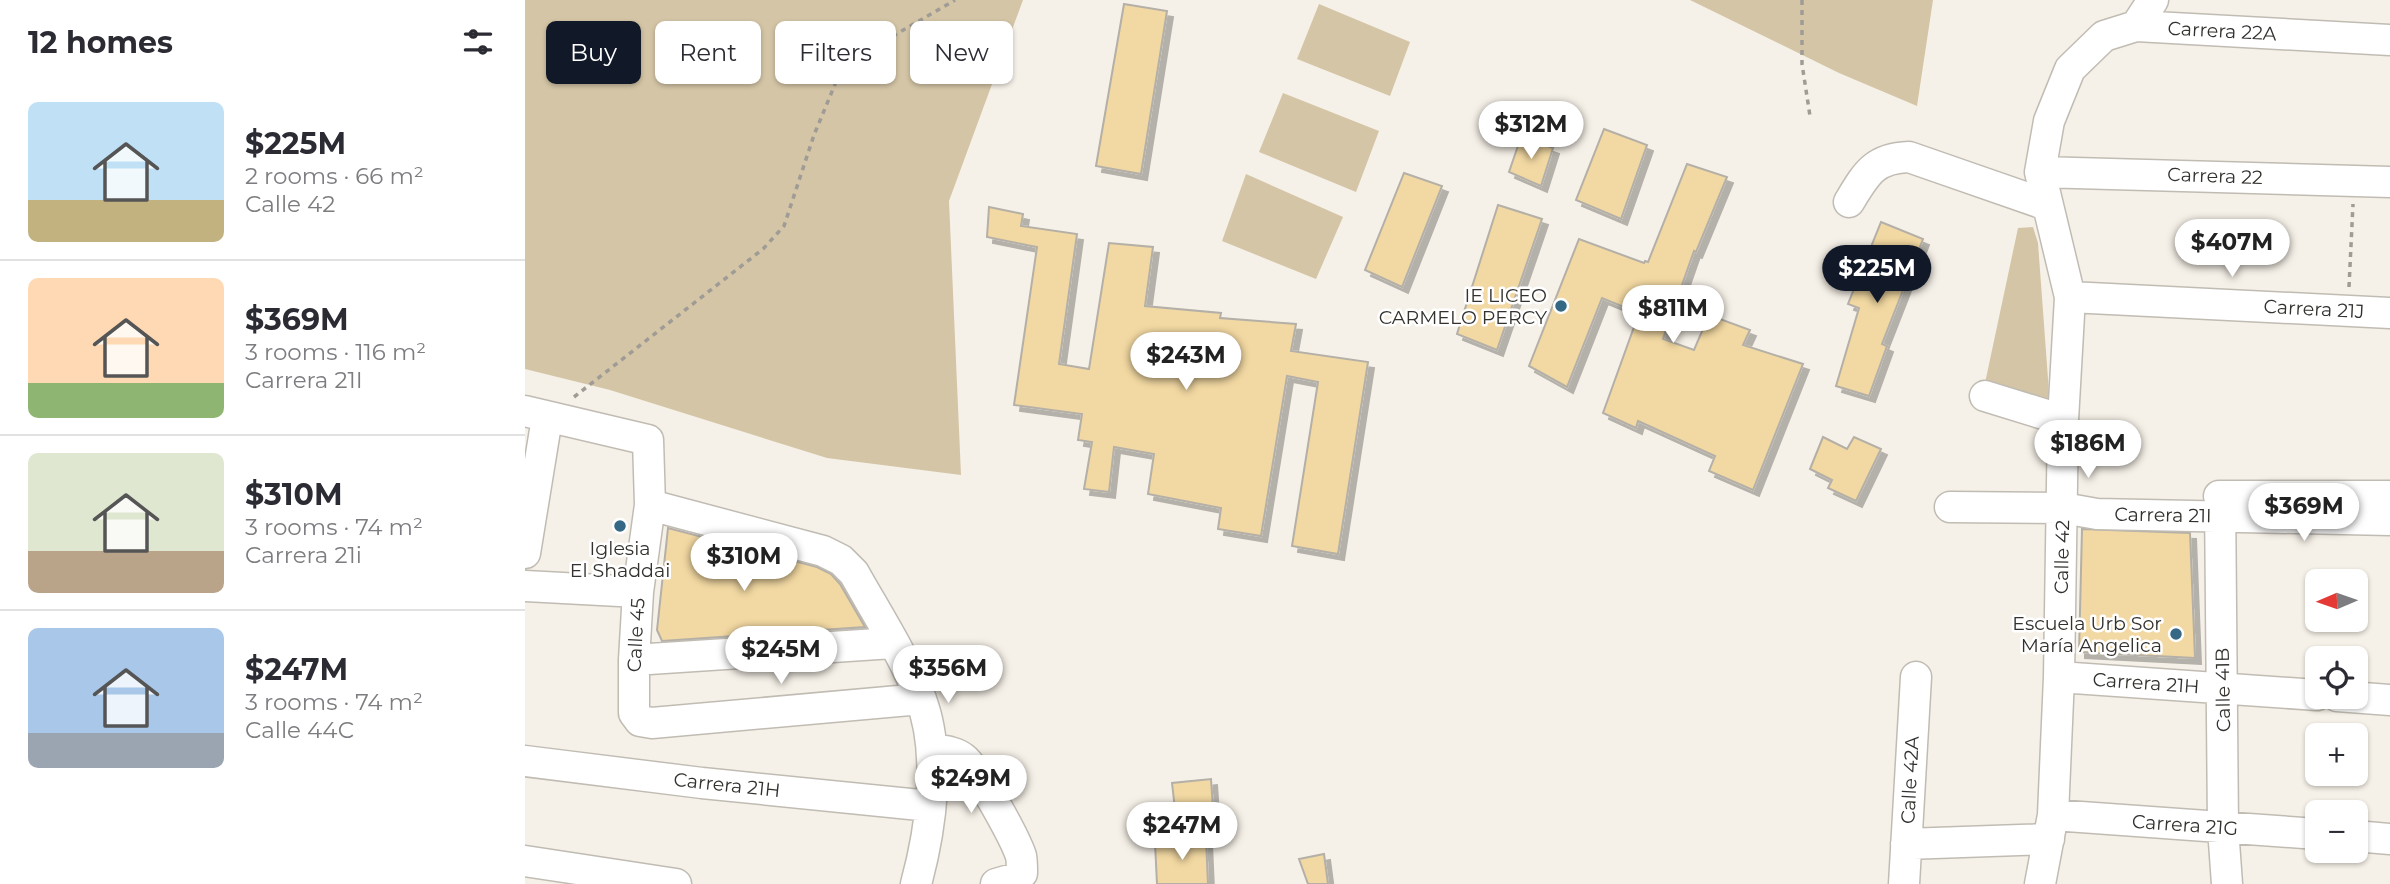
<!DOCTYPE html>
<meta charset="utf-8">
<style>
:root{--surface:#fff;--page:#f7f7f7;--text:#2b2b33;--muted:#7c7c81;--line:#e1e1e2;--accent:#111827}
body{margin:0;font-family:Montserrat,sans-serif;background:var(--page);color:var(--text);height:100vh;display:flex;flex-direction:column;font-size:26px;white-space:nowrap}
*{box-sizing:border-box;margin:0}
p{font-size:23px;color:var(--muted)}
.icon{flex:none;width:38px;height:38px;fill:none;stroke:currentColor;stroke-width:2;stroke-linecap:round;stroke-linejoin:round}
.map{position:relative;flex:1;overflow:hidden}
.side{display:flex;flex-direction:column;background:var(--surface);width:525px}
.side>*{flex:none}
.guide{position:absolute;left:21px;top:21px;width:665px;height:63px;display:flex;gap:14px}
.needle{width:46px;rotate:268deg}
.tools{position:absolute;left:1780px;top:569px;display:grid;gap:14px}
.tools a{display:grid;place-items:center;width:63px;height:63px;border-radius:10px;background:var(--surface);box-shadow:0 2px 5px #0004;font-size:35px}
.price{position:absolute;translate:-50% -60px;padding:0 16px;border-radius:24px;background:#fff;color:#222;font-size:23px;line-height:46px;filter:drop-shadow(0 2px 4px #0008)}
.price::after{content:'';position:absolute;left:50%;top:42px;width:21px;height:16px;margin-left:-10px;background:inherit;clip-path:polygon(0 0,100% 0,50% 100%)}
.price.current{background:var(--accent);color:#fff}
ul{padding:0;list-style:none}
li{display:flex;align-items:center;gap:21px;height:175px;padding:0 28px}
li+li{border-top:2px solid var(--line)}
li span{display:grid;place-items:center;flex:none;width:196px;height:140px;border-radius:10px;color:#555}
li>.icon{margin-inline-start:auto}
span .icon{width:84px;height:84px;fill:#fffc;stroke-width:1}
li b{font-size:30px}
h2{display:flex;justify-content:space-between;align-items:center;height:84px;padding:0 28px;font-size:30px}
.chip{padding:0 24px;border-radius:10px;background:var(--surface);box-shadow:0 2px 5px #0004;font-size:24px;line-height:63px}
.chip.current{background:var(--accent);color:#fff}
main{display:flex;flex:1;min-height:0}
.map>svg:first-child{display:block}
.green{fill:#d4c5a6}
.building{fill:#f2d8a2;stroke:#b4b0a7;stroke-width:2;filter:url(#shadow)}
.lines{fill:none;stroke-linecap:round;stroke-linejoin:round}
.minor-casing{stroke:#c1bcb3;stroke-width:33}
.path{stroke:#9f9b95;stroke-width:3.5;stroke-dasharray:5 5;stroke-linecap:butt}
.minor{stroke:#fff;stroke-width:30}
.poi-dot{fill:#346885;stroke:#fff;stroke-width:2.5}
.labels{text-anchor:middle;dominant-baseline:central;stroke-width:5;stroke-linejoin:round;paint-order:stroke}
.street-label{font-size:19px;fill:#33312d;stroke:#fff}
.poi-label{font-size:19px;fill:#33312d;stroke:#fff;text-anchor:end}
</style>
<main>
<section class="side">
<h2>12 homes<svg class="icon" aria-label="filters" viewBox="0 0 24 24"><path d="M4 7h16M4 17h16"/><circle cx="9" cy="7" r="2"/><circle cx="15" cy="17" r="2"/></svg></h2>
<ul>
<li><span style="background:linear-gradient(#bfe0f5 70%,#c2b280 0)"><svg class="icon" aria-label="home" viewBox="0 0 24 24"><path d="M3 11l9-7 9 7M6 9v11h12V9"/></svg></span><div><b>$225M</b><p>2 rooms · 66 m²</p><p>Calle 42</p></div></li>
<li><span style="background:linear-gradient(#ffd9b3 75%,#8fb573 0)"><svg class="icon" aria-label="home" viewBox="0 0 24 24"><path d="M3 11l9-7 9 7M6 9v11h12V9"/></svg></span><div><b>$369M</b><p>3 rooms · 116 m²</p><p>Carrera 21I</p></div></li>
<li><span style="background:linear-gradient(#dfe7d0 70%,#b9a48a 0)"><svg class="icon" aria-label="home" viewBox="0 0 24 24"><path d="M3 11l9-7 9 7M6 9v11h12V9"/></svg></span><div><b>$310M</b><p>3 rooms · 74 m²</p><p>Carrera 21i</p></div></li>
<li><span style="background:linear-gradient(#a9c7e8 75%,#9aa5b1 0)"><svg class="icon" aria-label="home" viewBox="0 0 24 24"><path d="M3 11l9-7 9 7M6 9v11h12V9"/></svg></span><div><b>$247M</b><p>3 rooms · 74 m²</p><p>Calle 44C</p></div></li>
</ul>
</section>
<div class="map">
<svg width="1865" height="884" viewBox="0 0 1865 884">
<defs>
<filter id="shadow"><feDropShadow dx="6" dy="6" stdDeviation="0" flood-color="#0004"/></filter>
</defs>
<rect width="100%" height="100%" fill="#f6f1e8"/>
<path class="green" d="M 0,0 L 498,0 L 424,201 L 436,475 L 302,458 L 85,390 L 0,369 Z
M 1165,0 L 1408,0 L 1392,106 L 1314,73 Z
M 794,4 L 885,42 L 865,96 L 772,59 Z
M 758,93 L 854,131 L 831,192 L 734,152 Z
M 721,174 L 818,217 L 791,279 L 697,241 Z
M 1508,227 L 1513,243 L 1525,406 L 1460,383 L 1493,228 Z"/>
<path class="building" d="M 599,4 L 642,11 L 616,174 L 571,166 Z
M 1079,129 L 1122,145 L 1096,219 L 1051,200 Z
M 996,137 L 1028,148 L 1016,186 L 984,172 Z
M 1162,164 L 1202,177 L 1171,252 L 1169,251 L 1138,339 L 1169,350 L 1184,315 L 1225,330 L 1218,345 L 1278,364 L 1228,490 L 1184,471 L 1190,456 L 1113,421 L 1111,428 L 1078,413 L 1114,313 L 1077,298 L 1042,387 L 1004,366 L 1054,239 L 1119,263 L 1120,261 L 1123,262 Z
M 879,173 L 917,186 L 877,287 L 840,270 Z
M 973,205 L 1017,219 L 972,350 L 932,334 Z
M 464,207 L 498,214 L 496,226 L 552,234 L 534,364 L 564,369 L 584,243 L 628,247 L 620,306 L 696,313 L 695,318 L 771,324 L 766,351 L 843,362 L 813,554 L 767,546 L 793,382 L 762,376 L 736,536 L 693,529 L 696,508 L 623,494 L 629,454 L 589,447 L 584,492 L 559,489 L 567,442 L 553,440 L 557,414 L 489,405 L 512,247 L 462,237 Z
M 1356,222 L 1398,239 L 1357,344 L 1362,346 L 1344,396 L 1311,386 L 1334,308 L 1323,304 Z
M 1298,437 L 1322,449 L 1329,437 L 1356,449 L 1331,501 L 1303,488 L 1307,480 L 1285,469 Z
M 143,528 L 292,567 L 306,574 L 315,584 L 340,627 L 137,641 L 132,630 Z
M 1557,529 L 1665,533 L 1670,658 L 1554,652 Z
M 686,779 L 688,808 L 650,809 L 647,783 Z
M 681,838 L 683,884 L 632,884 L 630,843 Z
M 799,854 L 803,884 L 783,884 L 774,859 Z"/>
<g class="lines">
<g class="minor-casing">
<path id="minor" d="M 1611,26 L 1628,0
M 1515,172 L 1865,182
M 1324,202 C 1341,174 1349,158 1384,157 L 1522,205
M 1545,297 L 1865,313
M 1460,396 L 1538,420
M 0,411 L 123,440 L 125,505 L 113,592 L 109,660 L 109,713 L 115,721 L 127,723 L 396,699
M 1694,496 L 1865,496
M 1695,496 L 1698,828 L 1702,884
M 125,505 L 298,551 L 316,560 L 329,573 C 352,614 378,654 395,697 C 417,752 406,829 391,884
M 1425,507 L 1538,508 L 1572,514 L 1865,520
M 0,553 L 22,418
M 0,586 L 113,592
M 109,660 L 368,643
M 1534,677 L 1792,695
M 1812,696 L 1865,700
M 407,749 C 417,751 429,751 438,758 C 452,768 490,838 496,856 C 497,861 497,867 497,873 L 488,879 L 471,884
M 0,761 L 177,783 L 405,806
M 1528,815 L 1792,834
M 1830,836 L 1865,839
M 1381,844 L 1524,839
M 0,861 L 151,884
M 1379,884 L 1391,677
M 1515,884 L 1528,815 L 1534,677 L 1538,420 L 1545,297 L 1515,172 L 1524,121 L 1545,69 L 1579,36 L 1611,26 L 1865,40"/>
</g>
<path class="path" d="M 1277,0 L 1277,64 L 1285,116
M 1824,287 L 1828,204
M 49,397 L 238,249 L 259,226 L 289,135 L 318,65 L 430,0"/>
<use href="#minor" class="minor"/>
</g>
<g class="poi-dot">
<circle cx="1036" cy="306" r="7"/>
<circle cx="95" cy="526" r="7"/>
<circle cx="1651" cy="634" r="7"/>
</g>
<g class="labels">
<g class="street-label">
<text transform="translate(1697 31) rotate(3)">Carrera 22A</text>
<text transform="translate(1690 176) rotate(2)">Carrera 22</text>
<text transform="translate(1789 309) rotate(3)">Carrera 21J</text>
<text transform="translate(1638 515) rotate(1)">Carrera 21I</text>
<text transform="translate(1537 557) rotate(-89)">Calle 42</text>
<text transform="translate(111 635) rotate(-87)">Calle 45</text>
<text transform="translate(1621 683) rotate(4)">Carrera 21H</text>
<text transform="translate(1698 690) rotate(-91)">Calle 41B</text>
<text transform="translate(1385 780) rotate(-87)">Calle 42A</text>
<text transform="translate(202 785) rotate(6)">Carrera 21H</text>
<text transform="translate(1660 825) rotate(4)">Carrera 21G</text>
</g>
<g class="poi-label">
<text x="1022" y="295">IE LICEO<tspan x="1022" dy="22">CARMELO PERCY</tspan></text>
<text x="95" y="548" text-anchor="middle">Iglesia<tspan x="95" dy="22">El Shaddai</tspan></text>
<text x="1637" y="623">Escuela Urb Sor<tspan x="1637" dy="22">María Angelica</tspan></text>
</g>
</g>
</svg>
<div class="tools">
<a><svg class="needle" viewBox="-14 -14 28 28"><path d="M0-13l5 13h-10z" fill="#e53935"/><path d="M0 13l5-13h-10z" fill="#7c7c81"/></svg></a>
<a><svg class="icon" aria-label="locate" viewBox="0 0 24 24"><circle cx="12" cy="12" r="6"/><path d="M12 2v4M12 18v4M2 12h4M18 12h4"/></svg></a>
<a>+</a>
<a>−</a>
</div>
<b class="price" style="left:1006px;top:161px">$312M</b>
<b class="price" style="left:1707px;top:279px">$407M</b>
<b class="price current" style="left:1352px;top:305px">$225M</b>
<b class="price" style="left:1148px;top:345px">$811M</b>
<b class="price" style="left:661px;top:392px">$243M</b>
<b class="price" style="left:1563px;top:480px">$186M</b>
<b class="price" style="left:1779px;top:543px">$369M</b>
<b class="price" style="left:219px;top:593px">$310M</b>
<b class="price" style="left:256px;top:686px">$245M</b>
<b class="price" style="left:423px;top:705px">$356M</b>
<b class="price" style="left:446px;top:815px">$249M</b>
<b class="price" style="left:657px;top:862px">$247M</b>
<div class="guide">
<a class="chip current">Buy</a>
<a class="chip">Rent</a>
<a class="chip">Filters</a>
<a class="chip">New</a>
</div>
</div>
</main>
